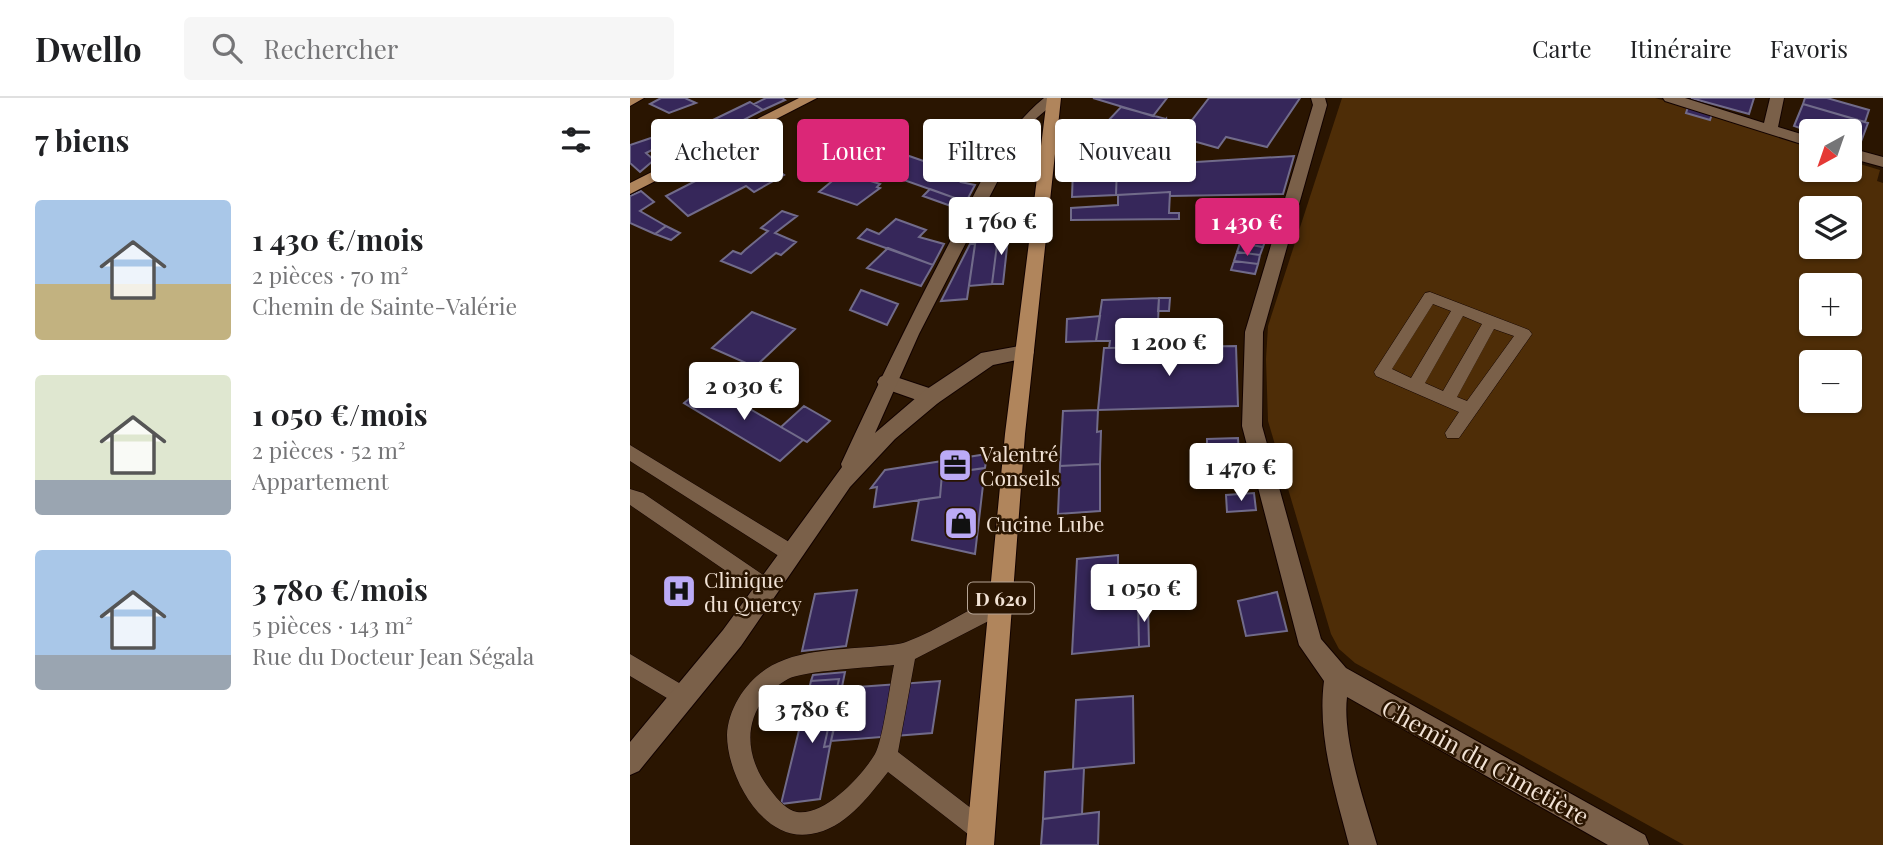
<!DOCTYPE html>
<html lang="fr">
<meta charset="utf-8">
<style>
:root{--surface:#fff;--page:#f6f6f6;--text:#202124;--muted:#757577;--line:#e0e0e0;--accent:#db2777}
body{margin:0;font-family:"Playfair Display",serif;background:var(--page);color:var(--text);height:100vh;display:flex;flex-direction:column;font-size:26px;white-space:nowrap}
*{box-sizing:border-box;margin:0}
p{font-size:23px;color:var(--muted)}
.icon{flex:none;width:38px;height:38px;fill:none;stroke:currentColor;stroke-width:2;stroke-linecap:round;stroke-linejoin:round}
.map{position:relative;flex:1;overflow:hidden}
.panel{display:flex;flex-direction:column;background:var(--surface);width:630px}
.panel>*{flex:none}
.hud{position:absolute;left:21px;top:21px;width:665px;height:63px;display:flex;gap:14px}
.needle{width:46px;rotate:220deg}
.controls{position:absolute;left:1169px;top:21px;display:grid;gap:14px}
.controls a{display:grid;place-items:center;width:63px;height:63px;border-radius:7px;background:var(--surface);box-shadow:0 2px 5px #0004;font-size:35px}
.price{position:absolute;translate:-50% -60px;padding:0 16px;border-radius:7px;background:#fff;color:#222;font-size:23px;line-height:46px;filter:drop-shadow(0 2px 4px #0008)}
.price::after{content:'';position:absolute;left:50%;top:42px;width:21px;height:16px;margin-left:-10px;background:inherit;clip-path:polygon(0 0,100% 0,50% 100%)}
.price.active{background:var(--accent);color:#fff}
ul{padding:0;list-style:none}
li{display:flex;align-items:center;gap:21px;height:175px;padding:0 35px}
li span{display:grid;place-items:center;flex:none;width:196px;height:140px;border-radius:7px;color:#555}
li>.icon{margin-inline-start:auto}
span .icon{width:84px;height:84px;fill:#fffc;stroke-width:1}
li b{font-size:30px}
h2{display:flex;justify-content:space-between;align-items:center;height:84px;padding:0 35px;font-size:30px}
.chip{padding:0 24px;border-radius:7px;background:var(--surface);box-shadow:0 2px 5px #0004;font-size:24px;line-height:63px}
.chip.active{background:var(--accent);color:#fff}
header{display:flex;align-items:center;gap:42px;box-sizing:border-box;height:98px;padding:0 35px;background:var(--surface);border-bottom:2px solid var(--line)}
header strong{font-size:33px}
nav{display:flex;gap:38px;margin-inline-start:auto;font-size:24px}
.search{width:490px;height:63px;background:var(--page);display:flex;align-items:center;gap:18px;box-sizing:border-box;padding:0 24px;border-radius:7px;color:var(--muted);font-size:26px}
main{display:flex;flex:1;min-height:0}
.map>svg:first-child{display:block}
.green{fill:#4e2d07;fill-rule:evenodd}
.building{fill:#36275a;stroke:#716b8a;stroke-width:2}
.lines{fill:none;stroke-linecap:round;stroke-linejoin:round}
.lane-casing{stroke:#120200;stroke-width:1}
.street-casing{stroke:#120200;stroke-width:2}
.secondary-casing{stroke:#120200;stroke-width:2}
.primary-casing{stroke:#120200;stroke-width:2}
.lane{fill:#7a6049;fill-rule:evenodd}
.street{fill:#7a6049;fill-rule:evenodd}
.secondary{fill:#7a6049;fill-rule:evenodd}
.primary{fill:#b0855c;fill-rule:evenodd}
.labels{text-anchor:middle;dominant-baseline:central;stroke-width:5;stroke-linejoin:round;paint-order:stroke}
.shield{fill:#2a1501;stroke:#b5a495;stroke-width:2}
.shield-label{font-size:19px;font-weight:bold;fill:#f1e2d5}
.poi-label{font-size:21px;fill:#f1e2d5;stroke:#2a1501;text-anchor:start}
.near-street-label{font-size:24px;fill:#f1e2d5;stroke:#2a1501}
</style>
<header>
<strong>Dwello</strong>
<div class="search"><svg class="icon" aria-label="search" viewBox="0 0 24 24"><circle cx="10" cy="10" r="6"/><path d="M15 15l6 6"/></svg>Rechercher</div>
<nav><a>Carte</a><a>Itinéraire</a><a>Favoris</a></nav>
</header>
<main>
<section class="panel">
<h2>7 biens<svg class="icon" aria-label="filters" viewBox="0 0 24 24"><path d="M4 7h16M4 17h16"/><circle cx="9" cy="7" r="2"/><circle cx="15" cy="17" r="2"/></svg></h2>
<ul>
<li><span style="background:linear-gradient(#a9c7e8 60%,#c2b280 0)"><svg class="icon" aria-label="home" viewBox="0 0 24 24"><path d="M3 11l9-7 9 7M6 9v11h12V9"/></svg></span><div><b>1 430 €/mois</b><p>2 pièces · 70 m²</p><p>Chemin de Sainte-Valérie</p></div></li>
<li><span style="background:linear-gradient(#dfe7d0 75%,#9aa5b1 0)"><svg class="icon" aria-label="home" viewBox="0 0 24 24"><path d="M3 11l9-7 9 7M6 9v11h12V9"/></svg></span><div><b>1 050 €/mois</b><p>2 pièces · 52 m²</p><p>Appartement</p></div></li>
<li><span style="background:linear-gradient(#a9c7e8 75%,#9aa5b1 0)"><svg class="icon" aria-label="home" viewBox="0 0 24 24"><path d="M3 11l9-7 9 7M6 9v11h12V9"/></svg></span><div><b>3 780 €/mois</b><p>5 pièces · 143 m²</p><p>Rue du Docteur Jean Ségala</p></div></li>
</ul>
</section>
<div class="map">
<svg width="1253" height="747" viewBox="0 0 1253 747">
<rect width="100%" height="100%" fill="#2a1501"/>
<path class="green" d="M 712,0 L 1025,0 L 1058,9 L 1056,15 L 1079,22 L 1082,16 L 1181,50 L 1181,72 L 1220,72 L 1220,63 L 1250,72 L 1247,83 L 1253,85 L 1253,747 L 1054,747 L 725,565 L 709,551 L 701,536 L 638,323 L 636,261 L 638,228 ZM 1181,110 L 1220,110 L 1220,149 L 1181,149 ZM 1181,187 L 1220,187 L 1220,226 L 1181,226 ZM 1181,264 L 1220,264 L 1220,303 L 1181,303 Z"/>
<path class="building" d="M 31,0 L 55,0 L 66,5 L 39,15 L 20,6 Z
M 136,0 L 152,0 L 155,2 L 133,12 L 124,6 Z
M 463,0 L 537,0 L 523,18 Z
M 579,0 L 670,0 L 637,49 L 596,39 L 588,50 L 549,39 Z
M 1061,0 L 1124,0 L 1119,16 Z
M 1175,0 L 1197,0 L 1239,12 L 1235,24 L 1173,6 Z
M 120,4 L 133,12 L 67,46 L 54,36 Z
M 1173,6 L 1238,25 L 1229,49 L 1220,46 L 1220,33 L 1181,34 L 1164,28 Z
M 491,9 L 536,21 L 521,37 L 535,40 L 523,55 L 534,61 L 534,66 L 466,70 L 486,48 L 473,44 L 488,29 L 476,25 Z
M 1058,9 L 1082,16 L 1080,22 L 1056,15 Z
M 536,21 L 535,40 L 521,37 Z
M 243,37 L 255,41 L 237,56 L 225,52 Z
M 24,39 L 32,47 L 16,55 L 24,62 L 10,74 L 0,65 L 0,47 Z
M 259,51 L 305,67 L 324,71 L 321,75 L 336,77 L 331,84 L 345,87 L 336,104 L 237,69 Z
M 122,54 L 154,77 L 124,94 L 116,88 L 58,118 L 36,98 Z
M 664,58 L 653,96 L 540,98 L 540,94 L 486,97 L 487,69 Z
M 487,69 L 486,97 L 442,99 L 443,71 Z
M 213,74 L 250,86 L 247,89 L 250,90 L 227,107 L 189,94 Z
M 300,91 L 336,104 L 332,112 L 293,98 Z
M 11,93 L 24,104 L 10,113 L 36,128 L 25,136 L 0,125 L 0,98 Z
M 540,94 L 539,115 L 549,115 L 549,121 L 441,122 L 441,110 L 488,107 L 488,97 Z
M 152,113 L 167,118 L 145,135 L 166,144 L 151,157 L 146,155 L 121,175 L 91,163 L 103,153 L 111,156 L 115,152 L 138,133 L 131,130 Z
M 266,121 L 296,132 L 289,139 L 314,146 L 303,167 L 228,140 L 237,131 L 249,136 Z
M 619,121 L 640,124 L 638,132 L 616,129 Z
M 36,128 L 50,135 L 41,142 L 25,136 Z
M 616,129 L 638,132 L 636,140 L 613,137 Z
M 369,131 L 362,186 L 339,188 L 347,133 Z
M 369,131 L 379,131 L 373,186 L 362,186 Z
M 613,137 L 636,140 L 633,149 L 610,145 Z
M 610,145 L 633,149 L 630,157 L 607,154 Z
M 340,146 L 345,146 L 337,201 L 311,203 Z
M 258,150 L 303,167 L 291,188 L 237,170 Z
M 607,154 L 630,157 L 628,166 L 604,163 Z
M 604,163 L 628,166 L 625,176 L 601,172 Z
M 231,192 L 268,206 L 257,227 L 220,212 Z
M 529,200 L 527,249 L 479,250 L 480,243 L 466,243 L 472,202 Z
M 529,200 L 540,200 L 539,213 L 528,213 Z
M 122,214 L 165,231 L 125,269 L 82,250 Z
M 470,218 L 466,243 L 436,244 L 437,221 Z
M 606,248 L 608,308 L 468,312 L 474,250 Z
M 77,286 L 151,329 L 173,342 L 150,363 L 54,305 Z
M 174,308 L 200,323 L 177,344 L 151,329 Z
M 468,312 L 467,334 L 471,333 L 470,366 L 430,368 L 433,313 Z
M 608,340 L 609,358 L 577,360 L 577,341 Z
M 357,356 L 355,370 L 312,376 L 310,399 L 244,409 L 247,389 L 241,390 L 255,372 Z
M 470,366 L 470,413 L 428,416 L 430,368 Z
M 355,370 L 345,456 L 282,442 L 289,402 L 310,399 L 312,376 Z
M 624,395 L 626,412 L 597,414 L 596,397 Z
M 488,457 L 488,498 L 508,496 L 509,549 L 442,556 L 447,461 Z
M 227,492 L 216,548 L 172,553 L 185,496 Z
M 647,494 L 657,533 L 616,538 L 608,503 Z
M 518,504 L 519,548 L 509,549 L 508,505 Z
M 215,574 L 200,648 L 194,649 L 209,581 L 181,583 L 183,577 Z
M 209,581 L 194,649 L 200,648 L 190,701 L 151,706 L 181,583 Z
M 310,583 L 302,635 L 201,643 L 214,590 Z
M 503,598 L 504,665 L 443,671 L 446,602 Z
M 454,670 L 452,716 L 413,721 L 415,674 Z
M 469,714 L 468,747 L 411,747 L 413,721 Z"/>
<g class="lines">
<g class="lane-casing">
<path id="lane" d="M 800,194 L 899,232 L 902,236 L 829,340 L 817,340 L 815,335 L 829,314 L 746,278 L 744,274 L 795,195 ZM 803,206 L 821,213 L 781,280 L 762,271 ZM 833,218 L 852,226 L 813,293 L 795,285 ZM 864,231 L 884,238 L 837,303 L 827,299 Z
M 0,347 L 169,450 L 171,456 L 169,462 L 162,465 L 155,462 L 0,363 Z
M 0,391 L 13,395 L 145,485 L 148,491 L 145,497 L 138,500 L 131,497 L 0,407 Z
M 371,497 L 378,499 L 381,506 L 378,513 L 285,561 L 268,654 L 359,724 L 362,732 L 359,740 L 351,743 L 343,740 L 258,674 C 238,699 215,731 181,736 C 133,745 97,678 97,637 C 98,611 115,585 136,571 C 168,550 213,552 250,548 C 258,547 268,547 276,544 C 309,532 338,510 371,497 ZM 264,567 C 260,586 253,642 245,656 C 232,678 195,718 167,714 C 157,712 148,702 142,694 C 110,656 112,607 158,581 C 172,573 243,569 264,567 Z
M 0,556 L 61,592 L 64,599 L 61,606 L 54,609 L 47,606 L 0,578 Z"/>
</g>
<g class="street-casing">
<path id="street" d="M 681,0 L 695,0 L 697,7 L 633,234 L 632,328 L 691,541 L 716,570 L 1015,737 L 1019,747 L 978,747 L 717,599 C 712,642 735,705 747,747 L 719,747 C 705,693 687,638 694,583 L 669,547 L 612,328 L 615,234 L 683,7 Z
M 1033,0 L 1055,0 L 1134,25 L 1140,0 L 1154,0 L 1148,29 L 1181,39 L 1181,49 L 1035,3 Z
M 1220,50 L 1253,59 L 1253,69 L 1220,60 Z
M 257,276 L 308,293 L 311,299 L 308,305 L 301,307 L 250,289 L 247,284 L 250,279 Z"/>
</g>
<g class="secondary-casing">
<path id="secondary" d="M 414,0 L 430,0 L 402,24 L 380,59 L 289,236 L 245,335 L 294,293 L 351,255 L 395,247 L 402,249 L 404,254 L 402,259 L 363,267 L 308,305 L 265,341 L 220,389 L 111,548 L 9,673 L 0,677 L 0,644 L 93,532 L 212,369 L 211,366 C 247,288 284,212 324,136 C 349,88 371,35 414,0 Z"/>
</g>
<g class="primary-casing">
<path id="primary" d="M 0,0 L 14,0 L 0,8 Z
M 169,0 L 187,0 L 0,96 L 0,85 Z
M 417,0 L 431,0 L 395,336 L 364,747 L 336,747 L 375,336 Z"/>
</g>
<use href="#lane" class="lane"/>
<use href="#street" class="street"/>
<use href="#secondary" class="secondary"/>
<use href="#primary" class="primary"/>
</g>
<defs>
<g id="office-square" transform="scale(1.75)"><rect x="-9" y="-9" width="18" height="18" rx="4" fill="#bbaaf6" stroke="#2a1501"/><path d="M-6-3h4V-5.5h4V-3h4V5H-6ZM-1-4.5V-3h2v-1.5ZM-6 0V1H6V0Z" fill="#111"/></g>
<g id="shop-square" transform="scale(1.75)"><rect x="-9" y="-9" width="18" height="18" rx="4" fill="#bbaaf6" stroke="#2a1501"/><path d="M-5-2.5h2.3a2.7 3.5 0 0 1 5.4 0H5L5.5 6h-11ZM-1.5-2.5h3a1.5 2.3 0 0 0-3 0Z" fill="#111"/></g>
<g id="hospital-square" transform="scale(1.75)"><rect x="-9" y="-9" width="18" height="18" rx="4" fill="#bbaaf6" stroke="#2a1501"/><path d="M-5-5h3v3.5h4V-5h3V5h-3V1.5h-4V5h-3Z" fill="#111"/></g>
</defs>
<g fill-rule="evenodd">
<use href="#office-square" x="325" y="367"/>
<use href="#shop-square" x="331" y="425"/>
<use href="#hospital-square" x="49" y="493"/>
</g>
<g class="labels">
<rect class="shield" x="338" y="484.5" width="66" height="31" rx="5"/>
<g class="shield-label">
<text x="371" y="500">D 620</text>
</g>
<g class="poi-label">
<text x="350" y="355">Valentré<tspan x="350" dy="24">Conseils</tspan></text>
<text x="356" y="425">Cucine Lube</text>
<text x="74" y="481">Clinique<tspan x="74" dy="24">du Quercy</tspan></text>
</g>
<g class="near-street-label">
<text transform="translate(856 663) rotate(29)">Chemin du Cimetière</text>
</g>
</g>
</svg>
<div class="controls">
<a><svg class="needle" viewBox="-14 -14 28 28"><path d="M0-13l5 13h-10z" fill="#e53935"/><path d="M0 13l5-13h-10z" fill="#757577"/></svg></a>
<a><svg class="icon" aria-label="layers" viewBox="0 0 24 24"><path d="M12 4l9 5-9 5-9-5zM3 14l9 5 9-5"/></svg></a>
<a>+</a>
<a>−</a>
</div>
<b class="price" style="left:371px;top:159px">1 760 €</b>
<b class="price active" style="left:617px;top:160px">1 430 €</b>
<b class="price" style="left:539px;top:280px">1 200 €</b>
<b class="price" style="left:114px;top:324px">2 030 €</b>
<b class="price" style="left:611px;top:405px">1 470 €</b>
<b class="price" style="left:514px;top:526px">1 050 €</b>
<b class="price" style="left:182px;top:647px">3 780 €</b>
<div class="hud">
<a class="chip">Acheter</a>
<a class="chip active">Louer</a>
<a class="chip">Filtres</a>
<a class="chip">Nouveau</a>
</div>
</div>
</main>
